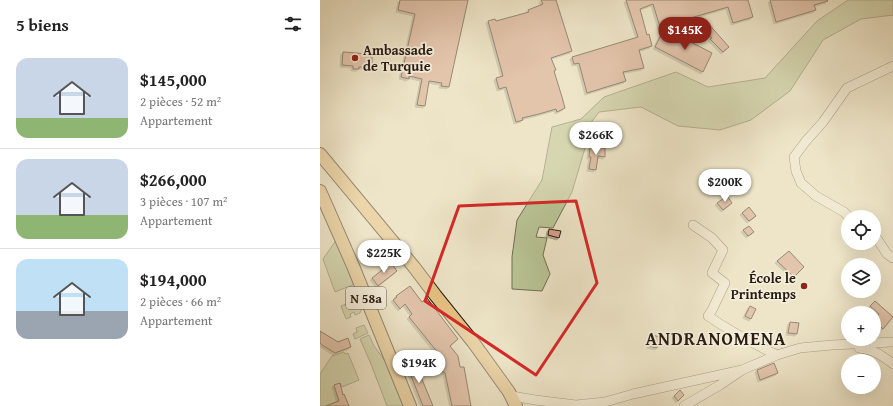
<!DOCTYPE html>
<html lang="fr">
<meta charset="utf-8">
<style>
:root{--surface:#fff;--page:#f6f6f6;--text:#222;--muted:#767676;--line:#e0e0e0;--accent:#8f2418}
body{margin:0;font-family:"Gentium Book Plus",serif;background:var(--page);color:var(--text);height:100vh;display:flex;flex-direction:column;font-size:15px;white-space:nowrap}
*{box-sizing:border-box;margin:0}
p{font-size:13px;color:var(--muted)}
.icon{flex:none;width:22px;height:22px;fill:none;stroke:currentColor;stroke-width:2;stroke-linecap:round;stroke-linejoin:round}
.map{position:relative;flex:1;overflow:hidden}
.sheet{display:flex;flex-direction:column;background:var(--surface);width:320px}
.sheet>*{flex:none}
.buttons{position:absolute;left:521px;top:210px;display:grid;gap:8px}
.buttons a{display:grid;place-items:center;width:40px;height:40px;border-radius:50%;background:var(--surface);box-shadow:0 4px 16px #0002;font-size:20px}
.price{position:absolute;translate:-50% -34px;padding:0 9px;border-radius:14px;background:#fff;color:#222;font-size:13px;line-height:26px;filter:drop-shadow(0 1px 2px #0008)}
.price::after{content:'';position:absolute;left:50%;top:24px;width:12px;height:9px;margin-left:-6px;background:inherit;clip-path:polygon(0 0,100% 0,50% 100%)}
.price.on{background:var(--accent);color:#fff}
ul{padding:0;list-style:none}
li{display:flex;align-items:center;gap:12px;height:100px;padding:0 16px}
li+li{border-top:1px solid var(--line)}
li span{display:grid;place-items:center;flex:none;width:112px;height:80px;border-radius:12px;color:#555}
li>.icon{margin-inline-start:auto}
span .icon{width:48px;height:48px;fill:#fffc;stroke-width:1}
li b{font-size:17px}
h2{display:flex;justify-content:space-between;align-items:center;height:48px;padding:0 16px;font-size:17px}
main{display:flex;flex:1;min-height:0}
.map>svg:first-child{display:block}
.green{fill:#b9c596;stroke:#707054}
.building{fill:#d69d8b;stroke:#281b13;filter:url(#shadow)}
.lines{fill:none;stroke-linecap:round;stroke-linejoin:round}
.minor-casing{stroke:#5a4e40;stroke-width:10}
.major-casing{stroke:#281b13;stroke-width:14}
.minor{stroke:#f4eedb;stroke-width:9}
.major{stroke:#e7c284;stroke-width:12}
.marked{fill:none;stroke:#d62828;stroke-width:3;stroke-linejoin:round}
.poi-dot{fill:#8f2418;stroke:#f4eedb;stroke-width:1.5}
.labels{text-anchor:middle;dominant-baseline:central;stroke-width:3.5;stroke-linejoin:round;paint-order:stroke}
.shield{fill:#f4eedb;stroke:#655a4f;stroke-width:1}
.shield-label{font-size:13px;font-weight:bold;fill:#281b13}
.poi-label{font-size:14px;font-weight:bold;fill:#281b13;stroke:#f4eedb;text-anchor:start}
.district-label{font-size:18px;font-weight:bold;letter-spacing:1px;fill:#281b13;stroke:#f4eedb}
</style>
<main>
<section class="sheet">
<h2>5 biens<svg class="icon" aria-label="filters" viewBox="0 0 24 24"><path d="M4 7h16M4 17h16"/><circle cx="9" cy="7" r="2"/><circle cx="15" cy="17" r="2"/></svg></h2>
<ul>
<li><span style="background:linear-gradient(#c9d6e8 75%,#8fb573 0)"><svg class="icon" aria-label="home" viewBox="0 0 24 24"><path d="M3 11l9-7 9 7M6 9v11h12V9"/></svg></span><div><b>$145,000</b><p>2 pièces · 52 m²</p><p>Appartement</p></div></li>
<li><span style="background:linear-gradient(#c9d6e8 70%,#8fb573 0)"><svg class="icon" aria-label="home" viewBox="0 0 24 24"><path d="M3 11l9-7 9 7M6 9v11h12V9"/></svg></span><div><b>$266,000</b><p>3 pièces · 107 m²</p><p>Appartement</p></div></li>
<li><span style="background:linear-gradient(#bfe0f5 65%,#9aa5b1 0)"><svg class="icon" aria-label="home" viewBox="0 0 24 24"><path d="M3 11l9-7 9 7M6 9v11h12V9"/></svg></span><div><b>$194,000</b><p>2 pièces · 66 m²</p><p>Appartement</p></div></li>
</ul>
</section>
<div class="map">
<svg width="573" height="406" viewBox="0 0 573 406">
<defs>
<filter id="shadow"><feDropShadow dx="-2" dy="2" stdDeviation="0" flood-color="#0004"/></filter>
</defs>
<rect width="100%" height="100%" fill="#eee5c8"/>
<filter id="stains"><feTurbulence type="fractalNoise" baseFrequency=".005" numOctaves="4"/><feColorMatrix values="0 0 0 0 .2 0 0 0 0 .09 0 0 0 0 .02 0 0 0 .5 -.17"/></filter>
<radialGradient id="worn" r=".72"><stop offset=".6" stop-color="#630" stop-opacity="0"/><stop offset="1" stop-color="#630" stop-opacity=".3"/></radialGradient>
<path class="green" d="M 528,0 L 573,0 L 573,15 L 541,19 L 503,40 L 470,91 L 431,120 L 400,130 L 358,126 L 321,107 L 279,112 L 260,137 L 265,148 L 252,192 L 233,228 L 219,227 L 216,237 L 227,238 L 223,255 L 230,274 L 222,291 L 192,289 L 192,257 L 197,220 L 222,180 L 232,127 L 261,119 L 284,97 L 356,72 L 388,87 L 445,78 L 497,21 Z
M 17,239 L 35,284 L 15,292 L 3,259 Z
M 39,299 L 42,308 L 40,313 L 35,315 L 34,312 L 30,314 L 31,317 L 26,319 L 21,306 Z
M 44,325 L 48,333 L 35,339 L 33,334 L 37,332 L 36,328 Z
M 49,335 L 54,346 L 68,365 L 84,406 L 67,406 L 51,364 L 40,339 Z
M 24,352 L 25,354 L 28,353 L 39,380 L 22,387 L 20,383 L 14,385 L 19,401 L 5,406 L 0,406 L 0,374 L 12,356 Z"/>
<path class="building" d="M 80,0 L 148,0 L 129,87 L 121,86 L 122,83 L 109,81 L 105,106 L 97,105 L 102,79 L 89,76 L 89,79 L 81,77 L 95,14 L 78,10 Z
M 221,0 L 236,0 L 252,51 L 231,58 L 236,70 L 234,71 L 242,97 L 245,108 L 237,112 L 236,109 L 219,114 L 202,118 L 203,120 L 196,122 L 186,87 L 179,89 L 176,78 L 183,76 L 168,21 L 175,19 L 176,21 L 209,12 L 208,10 L 223,4 Z
M 306,0 L 428,0 L 433,17 L 413,23 L 408,7 L 340,27 L 333,4 L 320,9 L 327,35 L 329,34 L 332,46 L 319,50 L 324,68 L 303,72 L 306,81 L 267,93 L 259,63 L 254,64 L 252,57 L 318,37 Z
M 450,0 L 507,0 L 508,1 L 494,5 L 496,10 L 456,22 Z
M 386,21 L 409,47 L 403,52 L 390,39 L 392,38 L 380,26 Z
M 352,33 L 367,40 L 392,53 L 383,72 L 335,47 L 341,35 L 349,40 Z
M 23,52 L 50,54 L 50,56 L 52,56 L 52,67 L 39,67 L 39,69 L 33,69 L 33,66 L 22,65 Z
M 270,147 L 285,148 L 285,157 L 278,156 L 276,170 L 269,169 L 271,157 L 269,157 Z
M 407,196 L 412,203 L 403,210 L 397,203 Z
M 429,207 L 436,216 L 429,221 L 422,213 Z
M 429,226 L 434,232 L 428,236 L 423,230 Z
M 229,229 L 241,231 L 239,238 L 228,235 Z
M 469,251 L 484,267 L 474,277 L 457,261 Z
M 71,263 L 77,271 L 58,286 L 52,278 Z
M 90,286 L 102,302 L 107,298 L 138,339 L 130,346 L 138,356 L 140,367 L 144,367 L 151,406 L 132,406 L 125,373 L 120,370 L 116,366 L 115,360 L 116,357 L 119,354 L 89,317 L 92,314 L 85,304 L 80,309 L 73,300 L 77,297 L 76,296 Z
M 555,301 L 573,317 L 563,329 L 554,321 L 559,314 L 550,306 Z
M 430,306 L 436,309 L 431,319 L 425,316 Z
M 470,322 L 479,323 L 477,334 L 468,333 Z
M 0,331 L 18,342 L 28,338 L 31,347 L 15,353 L 2,345 L 0,343 Z
M 332,335 L 340,337 L 337,348 L 329,346 Z
M 94,360 L 113,406 L 103,406 L 86,363 Z
M 454,363 L 458,373 L 440,380 L 437,370 Z
M 20,383 L 23,395 L 24,394 L 29,406 L 6,406 L 19,401 L 14,385 Z
M 360,390 L 364,395 L 358,401 L 354,396 Z"/>
<g class="lines">
<g class="minor-casing">
<path id="minor" d="M 529,217 L 524,212 L 496,196 L 481,183 L 476,171 L 474,157 L 486,141 L 503,122 L 527,88 L 573,66
M 373,225 L 392,238 L 403,250 L 392,273 L 405,283 L 392,310 L 388,316 C 411,332 432,343 457,355
M 554,234 L 567,254 L 573,258
M 539,348 C 555,350 561,355 573,364
M 192,396 L 215,400 L 256,405 L 285,402 L 313,394 L 422,370
M 364,406 L 400,385 L 422,370 L 457,355 L 480,348 L 512,345 L 573,342"/>
</g>
<g class="major-casing">
<path id="major" d="M 0,154 L 94,267 L 116,296 L 153,342 L 189,392 L 196,406
M 0,191 L 33,266 L 90,406"/>
</g>
<use href="#minor" class="minor"/>
<use href="#major" class="major"/>
</g>
<path d="M0 0H573V406H0ZM 256,201 L 277,283 L 216,375 L 105,301 L 139,206 Z" fill="#eee5c8" fill-opacity=".55" fill-rule="evenodd"/>
<path class="marked" d="M 256,201 L 277,283 L 216,375 L 105,301 L 139,206 Z"/>
<g class="poi-dot">
<circle cx="35" cy="58" r="4"/>
<circle cx="484" cy="286" r="4"/>
</g>
<g class="labels">
<rect class="shield" x="26" y="287" width="40" height="22" rx="3"/>
<g class="shield-label">
<text x="46" y="298">N 58a</text>
</g>
<g class="poi-label">
<text x="43" y="50">Ambassade<tspan x="43" dy="16">de Turquie</tspan></text>
<text x="476" y="278" text-anchor="end">École le<tspan x="476" dy="16">Printemps</tspan></text>
</g>
<g class="district-label">
<text x="396" y="338">ANDRANOMENA</text>
</g>
</g>
<rect width="100%" height="100%" filter="url(#stains)"/>
<rect width="100%" height="100%" fill="url(#worn)"/>
</svg>
<div class="buttons">
<a><svg class="icon" aria-label="locate" viewBox="0 0 24 24"><circle cx="12" cy="12" r="6"/><path d="M12 2v4M12 18v4M2 12h4M18 12h4"/></svg></a>
<a><svg class="icon" aria-label="layers" viewBox="0 0 24 24"><path d="M12 4l9 5-9 5-9-5zM3 14l9 5 9-5"/></svg></a>
<a>+</a>
<a>−</a>
</div>
<b class="price on" style="left:365px;top:51px">$145K</b>
<b class="price" style="left:276px;top:156px">$266K</b>
<b class="price" style="left:405px;top:203px">$200K</b>
<b class="price" style="left:64px;top:274px">$225K</b>
<b class="price" style="left:99px;top:384px">$194K</b>
</div>
</main>
